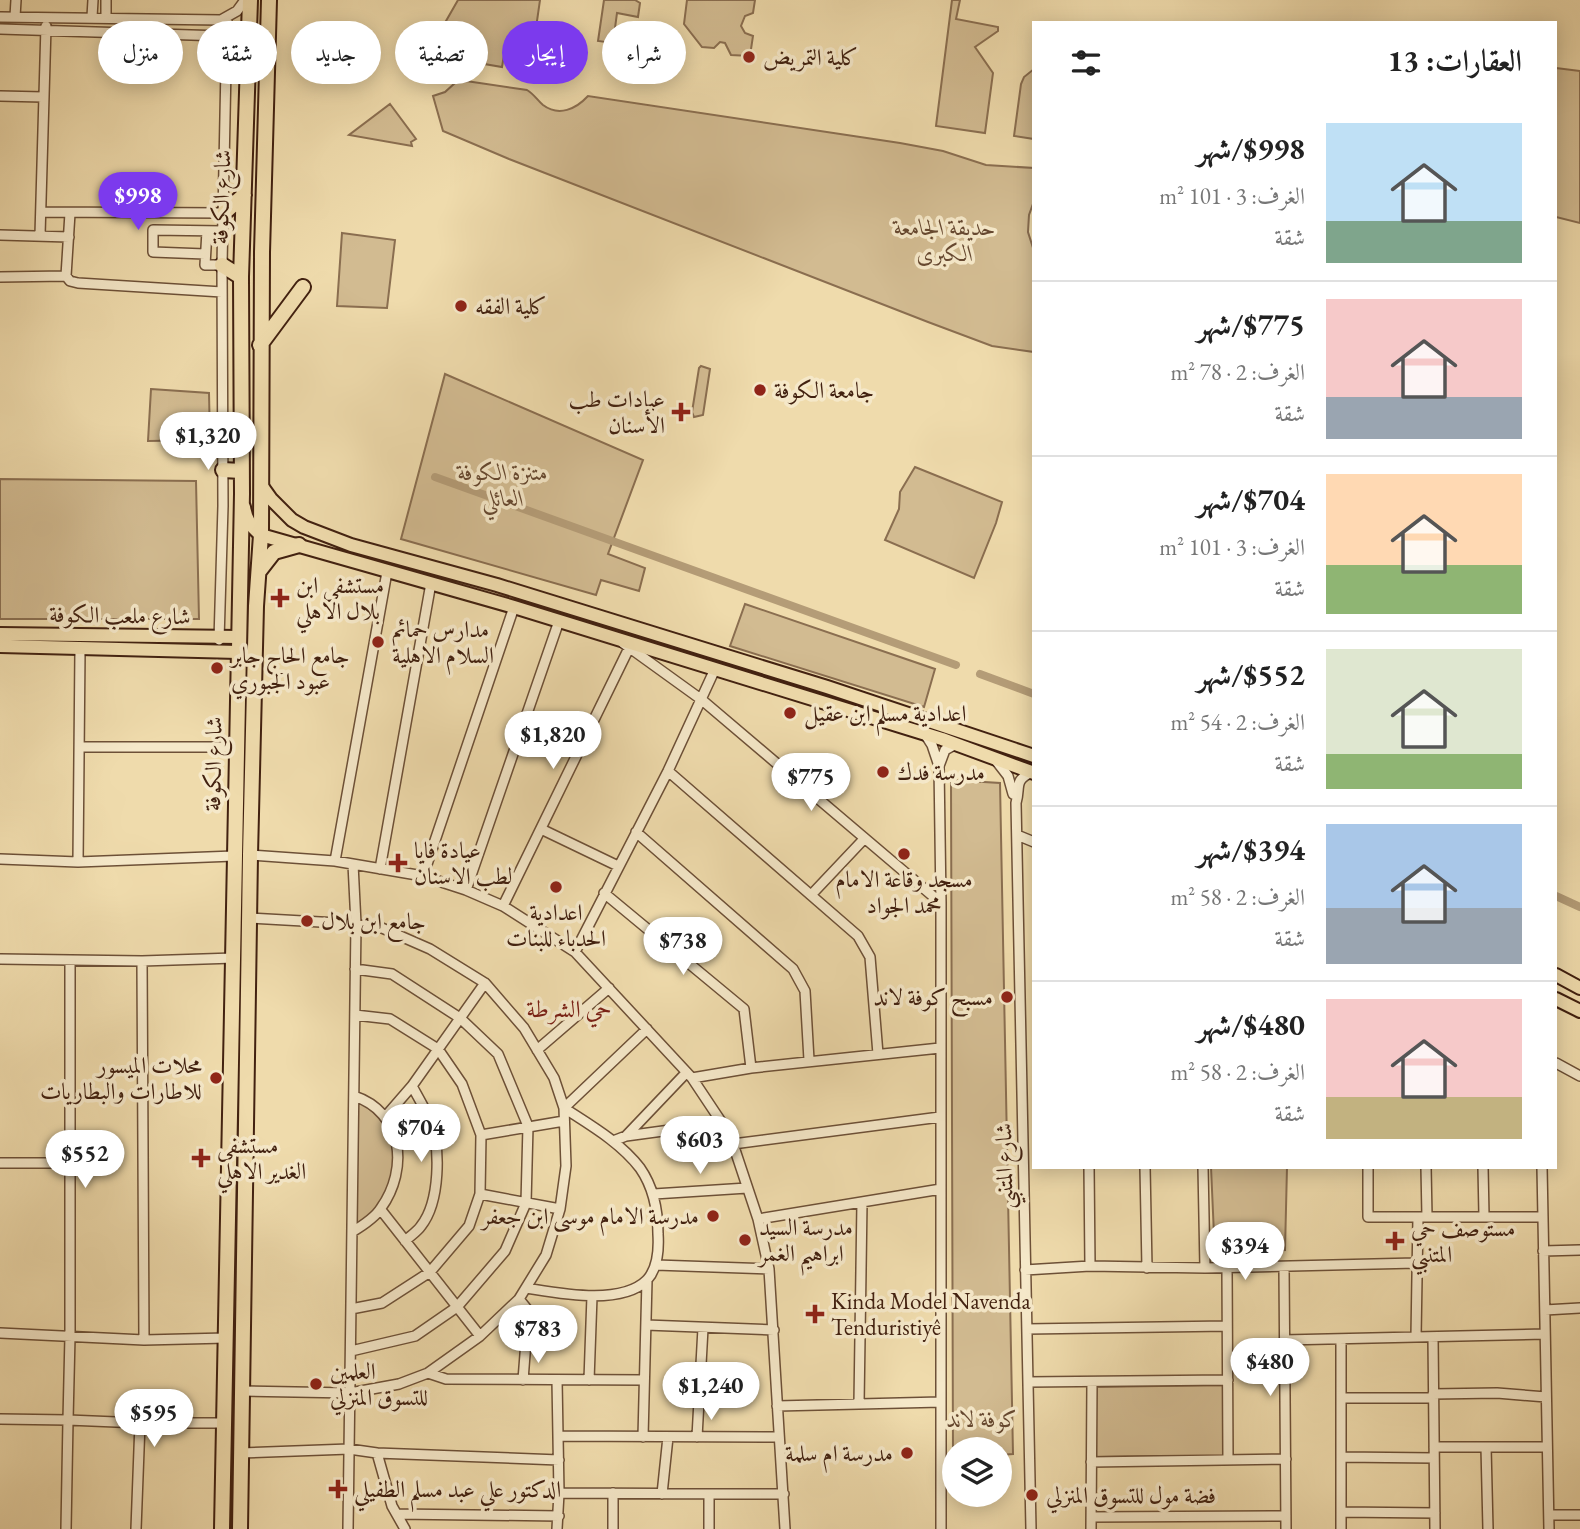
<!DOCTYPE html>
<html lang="ar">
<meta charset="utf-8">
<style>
:root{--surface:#fff;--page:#f6f6f6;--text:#222;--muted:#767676;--line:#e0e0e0;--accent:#7c3aed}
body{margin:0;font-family:"EB Garamond",Amiri,serif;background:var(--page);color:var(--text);direction:rtl;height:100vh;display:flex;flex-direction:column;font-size:26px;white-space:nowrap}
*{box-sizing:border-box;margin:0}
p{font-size:23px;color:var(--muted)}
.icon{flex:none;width:38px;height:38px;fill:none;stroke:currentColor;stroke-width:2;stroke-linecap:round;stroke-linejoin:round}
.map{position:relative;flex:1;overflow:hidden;direction:ltr}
.side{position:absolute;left:1032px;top:21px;width:525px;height:1148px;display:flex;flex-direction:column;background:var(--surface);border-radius:0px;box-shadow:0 4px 18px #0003;direction:rtl}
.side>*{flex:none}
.top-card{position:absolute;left:21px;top:21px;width:665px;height:63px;direction:rtl;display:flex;gap:14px}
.fabs{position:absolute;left:942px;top:1437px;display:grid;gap:14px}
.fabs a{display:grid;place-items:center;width:70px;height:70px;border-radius:50%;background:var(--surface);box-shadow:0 4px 18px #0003;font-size:35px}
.price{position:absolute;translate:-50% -60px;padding:0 16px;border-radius:24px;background:#fff;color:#222;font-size:23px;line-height:46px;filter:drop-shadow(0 2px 4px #0008)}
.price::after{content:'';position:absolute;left:50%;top:42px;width:21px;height:16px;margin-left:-10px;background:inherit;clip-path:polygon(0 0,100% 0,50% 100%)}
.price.active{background:var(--accent);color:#fff}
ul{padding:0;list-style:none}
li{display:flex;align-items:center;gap:21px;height:175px;padding:0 35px}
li+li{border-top:2px solid var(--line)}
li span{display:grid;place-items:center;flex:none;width:196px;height:140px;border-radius:0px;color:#555}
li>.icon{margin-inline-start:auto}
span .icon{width:84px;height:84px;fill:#fffc;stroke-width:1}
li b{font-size:30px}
h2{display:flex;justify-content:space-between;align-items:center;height:84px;padding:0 35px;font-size:30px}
.pill{padding:0 24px;border-radius:32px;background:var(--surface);box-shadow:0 4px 18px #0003;font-size:24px;line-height:63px}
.pill.active{background:var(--accent);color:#fff}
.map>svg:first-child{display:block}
.green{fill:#d2bb91;stroke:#8a6e50;stroke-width:2}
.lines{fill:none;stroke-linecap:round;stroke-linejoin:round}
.canal{stroke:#b49c77;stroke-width:8}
.minor-casing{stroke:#6d5037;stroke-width:12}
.major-casing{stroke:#422110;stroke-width:16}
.highway-casing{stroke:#422110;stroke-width:18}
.minor{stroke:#f5e8c9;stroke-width:9}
.major{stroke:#efdbac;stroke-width:12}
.highway{stroke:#efdbac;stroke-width:14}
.poi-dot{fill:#8f2418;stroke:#f5e8c9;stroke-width:2.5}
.labels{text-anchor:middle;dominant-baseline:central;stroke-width:7;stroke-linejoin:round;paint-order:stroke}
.poi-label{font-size:23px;fill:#422110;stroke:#f5e8c9;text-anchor:start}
.street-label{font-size:23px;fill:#422110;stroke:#f5e8c9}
.park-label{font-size:23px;font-style:italic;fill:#664830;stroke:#f5e8c9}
.neighbourhood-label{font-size:24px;fill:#7a1f14;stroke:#f5e8c9}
</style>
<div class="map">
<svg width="1580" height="1529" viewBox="0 0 1580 1529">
<rect width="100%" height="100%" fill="#efdbac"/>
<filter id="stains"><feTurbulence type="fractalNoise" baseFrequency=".00286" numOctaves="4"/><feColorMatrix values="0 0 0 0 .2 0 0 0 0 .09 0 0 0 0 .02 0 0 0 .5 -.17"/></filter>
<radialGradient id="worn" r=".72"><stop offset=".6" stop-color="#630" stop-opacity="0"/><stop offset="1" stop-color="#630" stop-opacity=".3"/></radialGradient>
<path class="green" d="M 458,0 L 540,0 L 534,42 L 507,38 L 502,67 L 461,60 L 450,43 L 438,35 Z
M 604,0 L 635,0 L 640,3 L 638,17 L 617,13 L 613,43 L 598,41 Z
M 687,0 L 755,0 L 753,13 L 745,16 L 741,26 L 745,33 L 753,36 L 750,56 L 731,55 L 725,43 L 720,42 L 714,48 L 702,47 L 684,24 Z
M 952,0 L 960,0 L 956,19 L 998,27 L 998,31 L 975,47 L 993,73 L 985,133 L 936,126 Z
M416 64a14 14 0 1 1 28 0a14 14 0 1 1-28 0Z
M 1556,68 L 1580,71 L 1580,223 L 1556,217 Z
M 1034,69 L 1034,139 L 1014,136 L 1021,84 L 1024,77 Z
M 466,81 L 527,90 C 534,94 537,100 543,105 C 559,117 576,109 588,96 L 900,143 L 943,151 L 986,165 L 1034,168 L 1034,201 L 1029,215 L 1028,232 L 1034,251 L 1034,352 L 992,346 L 928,322 L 509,159 L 443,131 L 433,96 L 445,92 L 455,83 Z
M 390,104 L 416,139 L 411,142 L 412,146 L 349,135 Z
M 342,233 L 395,240 L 387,308 L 337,306 Z
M 701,366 L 710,369 L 703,415 L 694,417 L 692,412 L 699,368 Z
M 445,374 L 643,460 L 608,554 L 645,568 L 639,591 L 601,580 L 596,595 L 401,539 Z
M 151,389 L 209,393 L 210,440 L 148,441 Z
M 915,467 L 1002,502 L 996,523 L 974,578 L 885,540 L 899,509 L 900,492 Z
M 0,479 L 196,481 L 199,619 L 0,619 Z
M 745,604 L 935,669 L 924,707 L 730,646 Z
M 951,780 L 1000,783 L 1013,1454 L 999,1455 L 999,1449 L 954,1449 L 953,1460 Z
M 355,1100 C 410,1125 405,1200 354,1227 Z
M 1211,1167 L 1287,1167 L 1285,1250 L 1215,1258 Z
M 1223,1385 L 1224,1455 L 1096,1457 L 1096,1387 Z"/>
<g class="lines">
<path class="canal" d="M 435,477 L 956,665
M 980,674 L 1034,694
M 1556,896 L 1580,907"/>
<g class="minor-casing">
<path id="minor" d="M 0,17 L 221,20 L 237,11 L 245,0
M 15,17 L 16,0
M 92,17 L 93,0
M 106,17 L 106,0
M 0,29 L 223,36 L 233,42 L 248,59
M 0,96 L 43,97
M 41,212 L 224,213
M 207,231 L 205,265 L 222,265
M 0,235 L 69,237
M 40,235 L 46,26
M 205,254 L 153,252 L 153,230 L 223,231
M 66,276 L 70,213
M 0,277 L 66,276 L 70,281 L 78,283 L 222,292
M 219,640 L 223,506 L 222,265 L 227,17
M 623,643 L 702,700 L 941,903
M 925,734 L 932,745 L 939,766 L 941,903 L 941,1529
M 80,747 L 236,747
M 994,758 L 1008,776 L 1013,794
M 939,766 L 945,750 L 956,744
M 668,771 L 858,936 L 870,957 L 878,1054
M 541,829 L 618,866
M 636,832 L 793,969 L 805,991 L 809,1060
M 1017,835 L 1034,842
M 250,855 L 335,861 L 423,876 L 466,890 L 503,906 L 575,952 L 692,1078 L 722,1123 L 733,1144 L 758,1219 L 769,1269 L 785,1529
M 0,859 L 78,862 L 234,856
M 335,861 L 387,572
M 78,862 L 80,650
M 380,869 L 431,583
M 423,876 L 514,607
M 466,890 L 559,621
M 604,893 L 744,1009 L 751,1068
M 812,894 L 864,839
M 503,906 L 629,648
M 575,952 L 668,771 L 715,669
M 0,959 L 142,961 L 234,958
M 142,961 L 144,1340
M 537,1050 L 609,988
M 1556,1063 L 1580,1076
M 692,1078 L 751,1068 L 940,1048
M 386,1116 L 412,1086 L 485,983
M 481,1135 L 564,1121
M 626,1136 L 722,1123
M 613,1141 L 626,1136 L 686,1073
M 733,1144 L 940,1117
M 0,1163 L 70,1163
M 1089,1167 L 1090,1266
M 1145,1167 L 1147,1268
M 1203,1167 L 1205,1268
M 1368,1167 L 1368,1217 L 1542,1217
M 1426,1167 L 1427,1217
M 1483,1167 L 1484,1216
M 1542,1167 L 1549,1529
M 480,1194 L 560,1209
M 654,1194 L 747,1188
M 381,1210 L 480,1336
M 758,1219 L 941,1189
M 352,1232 C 362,1226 375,1218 381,1208 C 409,1169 403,1112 354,1096
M 405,1241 C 410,1236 417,1232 421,1226 C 440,1202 441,1148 430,1120 C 425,1109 418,1097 412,1086
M 1543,1251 L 1580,1250
M 656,1265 L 769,1269
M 1284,1267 L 1286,1529
M 1227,1268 L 1228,1460
M 1025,1270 L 1090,1266 L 1205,1268 L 1416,1263
M 526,1288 C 558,1293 621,1306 647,1280 C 658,1268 659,1250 658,1234 C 658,1210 654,1188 640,1168 C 620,1142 590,1125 564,1108 L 647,1029
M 519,1299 L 527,1309 L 528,1316 L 523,1380
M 351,1309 L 382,1303 L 430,1272 L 469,1226 L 480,1194 L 481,1135 L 462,1084 L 438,1049 L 390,1019 L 355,1015
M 1545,1310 L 1580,1308
M 646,1325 L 774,1330
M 1027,1329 L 1227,1326
M 0,1333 L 144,1340 L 226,1338
M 1416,1337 L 1418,1217
M 1433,1337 L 1435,1529
M 1341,1339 L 1341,1529
M 1284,1340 L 1545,1334
M 351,1351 L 415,1336 L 457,1307 L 505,1251 L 526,1203 L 528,1126 L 498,1054 L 460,1018 L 392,974 L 355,969
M 428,1373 L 446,1379 L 644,1380
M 589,1380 L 592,1296
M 1028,1382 L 1228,1380
M 241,1391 L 350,1393 L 399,1384 L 428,1373 L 480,1336 L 519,1299 L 546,1255 L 560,1209 L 566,1166 L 564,1108 L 554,1078 L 524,1028 L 485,983 L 430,949 L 382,928 L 356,924 L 249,918
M 1433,1394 L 1497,1393 L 1546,1397
M 1341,1398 L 1433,1398
M 859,1404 L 862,1202
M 777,1406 L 941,1402
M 0,1419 L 68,1420 L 70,1336 L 70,960
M 558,1436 L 779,1437
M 643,1437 L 647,1280
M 697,1437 L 703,1328
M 1434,1447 L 1546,1447
M 1486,1447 L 1488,1529
M 240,1453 L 349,1449 L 377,1453 L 392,1506 L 405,1529
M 377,1453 L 559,1460
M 1341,1457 L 1434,1458
M 1091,1462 L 1286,1459
M 559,1493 L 784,1494
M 613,1493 L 613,1529
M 662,1494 L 668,1437
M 709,1495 L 709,1529
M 1341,1512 L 1435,1513
M 397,1514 L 559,1516
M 1549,1515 L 1580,1515
M 1091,1517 L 1286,1516
M 66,1529 L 68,1420 L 140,1423
M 136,1529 L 140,1423 L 225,1423
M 348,1529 L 356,924 L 353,864
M 557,1529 L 559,1493 L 557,1380
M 1031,1529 L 1016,803 C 1021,786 1013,781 1032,772
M 1091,1529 L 1092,1382"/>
</g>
<g class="major-casing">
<path id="major" d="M 261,485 L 271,499 L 292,520 L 304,527 L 351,545 L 497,585 L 827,687 L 1034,756
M 244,507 C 246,520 251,527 261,535 L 514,607 L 942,739 L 1034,773
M 0,634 L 239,637
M 0,646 L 238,652
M 1556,975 L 1580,988
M 1556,999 L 1580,1011"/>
</g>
<g class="highway-casing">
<path id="highway" d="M 224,213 L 244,195
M 222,265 L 241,277
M 260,345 L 303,287
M 223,470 L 241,471
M 260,570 L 274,552 L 299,545
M 222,1529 L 242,494 L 241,277 L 250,0
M 240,1529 L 250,855 L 256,606 L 261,535 L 262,252 L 269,0"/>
</g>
<use href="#minor" class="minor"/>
<use href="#major" class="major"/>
<use href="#highway" class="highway"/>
</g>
<g class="poi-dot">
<circle cx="749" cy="57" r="7"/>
<circle cx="461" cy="306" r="7"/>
<circle cx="760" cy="390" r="7"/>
<path d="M677.5 401.5h7v7h7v7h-7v7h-7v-7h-7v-7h7z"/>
<path d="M276.5 587.5h7v7h7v7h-7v7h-7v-7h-7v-7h7z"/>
<circle cx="378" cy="642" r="7"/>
<circle cx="217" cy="668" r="7"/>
<circle cx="790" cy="713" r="7"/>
<circle cx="883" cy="772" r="7"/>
<circle cx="904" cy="854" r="7"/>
<path d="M394.5 852.5h7v7h7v7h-7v7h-7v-7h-7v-7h7z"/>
<circle cx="556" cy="887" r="7"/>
<circle cx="307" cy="921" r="7"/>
<circle cx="1007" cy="997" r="7"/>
<circle cx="216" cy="1078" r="7"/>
<path d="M197.5 1147.5h7v7h7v7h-7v7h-7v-7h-7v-7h7z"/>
<circle cx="713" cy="1216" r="7"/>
<circle cx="745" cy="1240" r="7"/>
<path d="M1391.5 1230.5h7v7h7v7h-7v7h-7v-7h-7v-7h7z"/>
<path d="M811.5 1303.5h7v7h7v7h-7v7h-7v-7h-7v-7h7z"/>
<circle cx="316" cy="1384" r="7"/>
<circle cx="907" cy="1453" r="7"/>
<path d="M334.5 1478.5h7v7h7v7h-7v7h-7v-7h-7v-7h7z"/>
<circle cx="1032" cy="1495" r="7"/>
</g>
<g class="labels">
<g class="poi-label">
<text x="763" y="57">كلية التمريض</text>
<text x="475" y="306">كلية الفقه</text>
<text x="774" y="390">جامعة الكوفة</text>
<text x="665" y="399" text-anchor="end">عيادات طب<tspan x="665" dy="26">الأسنان</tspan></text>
<text x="296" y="585">مستشفى ابن<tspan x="296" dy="26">بلال الاهلي</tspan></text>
<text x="392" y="629">مدارس حمائم<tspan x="392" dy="26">السلام الاهلية</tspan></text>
<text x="231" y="655">جامع الحاج جابر<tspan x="231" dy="26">عبود الجبوري</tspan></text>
<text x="804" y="713">اعدادية مسلم ابن عقيل</text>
<text x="897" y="772">مدرسة فدك</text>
<text x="414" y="850">عيادة فايا<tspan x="414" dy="26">لطب الاسنان</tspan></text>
<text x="904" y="879" text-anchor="middle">مسجد وقاعة الامام<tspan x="904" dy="26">محمد الجواد</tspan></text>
<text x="556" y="912" text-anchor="middle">اعدادية<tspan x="556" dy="26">الحدباء للبنات</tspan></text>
<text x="321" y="921">جامع ابن بلال</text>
<text x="993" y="997" text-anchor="end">مسبح كوفة لاند</text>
<text x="202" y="1065" text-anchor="end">محلات الميسور<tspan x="202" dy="26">للاطارات والبطاريات</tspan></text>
<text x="217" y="1145">مستشفى<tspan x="217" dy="26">الغدير الاهلي</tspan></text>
<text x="699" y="1216" text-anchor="end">مدرسة الامام موسى ابن جعفر</text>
<text x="759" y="1227">مدرسة السيد<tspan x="759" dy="26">ابراهيم الغمر</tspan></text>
<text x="1411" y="1228">مستوصف حي<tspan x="1411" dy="26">المتنبي</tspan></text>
<text x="831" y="1301">Kinda Model Navenda<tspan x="831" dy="26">Tenduristiyê</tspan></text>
<text x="330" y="1371">العلمين<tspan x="330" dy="26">للتسوق المنزلي</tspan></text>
<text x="893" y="1453" text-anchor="end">مدرسة ام سلمة</text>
<text x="354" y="1489">الدكتور علي عبد مسلم الطفيلي</text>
<text x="1046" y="1495">فضة مول للتسوق المنزلي</text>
</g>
<g class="street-label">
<text transform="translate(221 197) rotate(-88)">شارع الكوفة</text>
<text transform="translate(120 615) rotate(1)">شارع ملعب الكوفة</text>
<text transform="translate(213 764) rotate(-89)">شارع الكوفة</text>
<text transform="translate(1004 1166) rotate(-91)">شارع المتنبي</text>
</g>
<g class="park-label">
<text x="945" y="227">حديقة الجامعة<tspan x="945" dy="26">الكبرى</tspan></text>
<text x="503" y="472">متنزة الكوفة<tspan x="503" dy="26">العائلي</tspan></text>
<text x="983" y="1419">كوفة لاند</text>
</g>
<g class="neighbourhood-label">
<text x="569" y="1008">حي الشرطة</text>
</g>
</g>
<rect width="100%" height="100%" filter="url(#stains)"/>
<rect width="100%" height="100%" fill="url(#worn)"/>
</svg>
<div class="fabs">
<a><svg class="icon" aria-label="layers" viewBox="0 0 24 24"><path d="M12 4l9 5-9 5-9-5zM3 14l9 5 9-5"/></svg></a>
</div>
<b class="price active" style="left:138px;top:232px">$998</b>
<b class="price" style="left:208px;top:472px">$1,320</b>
<b class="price" style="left:553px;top:771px">$1,820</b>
<b class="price" style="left:811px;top:813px">$775</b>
<b class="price" style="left:683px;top:977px">$738</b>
<b class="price" style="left:421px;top:1164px">$704</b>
<b class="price" style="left:700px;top:1176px">$603</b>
<b class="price" style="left:85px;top:1190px">$552</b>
<b class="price" style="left:1245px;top:1282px">$394</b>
<b class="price" style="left:538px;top:1365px">$783</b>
<b class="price" style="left:1270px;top:1398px">$480</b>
<b class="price" style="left:711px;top:1422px">$1,240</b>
<b class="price" style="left:154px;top:1449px">$595</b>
<div class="top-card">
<a class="pill">شراء</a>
<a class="pill active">إيجار</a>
<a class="pill">تصفية</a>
<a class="pill">جديد</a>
<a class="pill">شقة</a>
<a class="pill">منزل</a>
</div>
<section class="side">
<h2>العقارات: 13<svg class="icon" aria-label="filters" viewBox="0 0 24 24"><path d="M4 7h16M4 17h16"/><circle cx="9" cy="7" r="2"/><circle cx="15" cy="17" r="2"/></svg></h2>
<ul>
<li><span style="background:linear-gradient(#bfe0f5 70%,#7fa58c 0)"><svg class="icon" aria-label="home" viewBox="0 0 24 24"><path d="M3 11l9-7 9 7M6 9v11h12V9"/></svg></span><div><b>$998/شهر</b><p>الغرف: 3 · 101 m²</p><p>شقة</p></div></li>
<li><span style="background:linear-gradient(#f6c9c9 70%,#9aa5b1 0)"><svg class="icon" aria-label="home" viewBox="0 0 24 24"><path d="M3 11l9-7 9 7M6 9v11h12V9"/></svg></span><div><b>$775/شهر</b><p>الغرف: 2 · 78 m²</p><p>شقة</p></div></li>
<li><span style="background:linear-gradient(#ffd9b3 65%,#8fb573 0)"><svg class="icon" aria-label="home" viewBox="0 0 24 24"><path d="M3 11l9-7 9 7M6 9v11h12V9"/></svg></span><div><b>$704/شهر</b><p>الغرف: 3 · 101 m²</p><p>شقة</p></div></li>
<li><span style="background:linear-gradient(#dfe7d0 75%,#8fb573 0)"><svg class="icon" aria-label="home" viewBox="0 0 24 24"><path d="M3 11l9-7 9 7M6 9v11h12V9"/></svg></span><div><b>$552/شهر</b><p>الغرف: 2 · 54 m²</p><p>شقة</p></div></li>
<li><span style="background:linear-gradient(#a9c7e8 60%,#9aa5b1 0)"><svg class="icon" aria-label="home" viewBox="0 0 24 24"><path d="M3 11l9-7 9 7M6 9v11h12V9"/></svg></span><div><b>$394/شهر</b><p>الغرف: 2 · 58 m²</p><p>شقة</p></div></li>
<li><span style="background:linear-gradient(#f6c9c9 70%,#c2b280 0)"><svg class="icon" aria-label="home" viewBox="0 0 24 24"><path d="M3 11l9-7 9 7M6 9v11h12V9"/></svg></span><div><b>$480/شهر</b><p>الغرف: 2 · 58 m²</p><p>شقة</p></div></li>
</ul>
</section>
</div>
